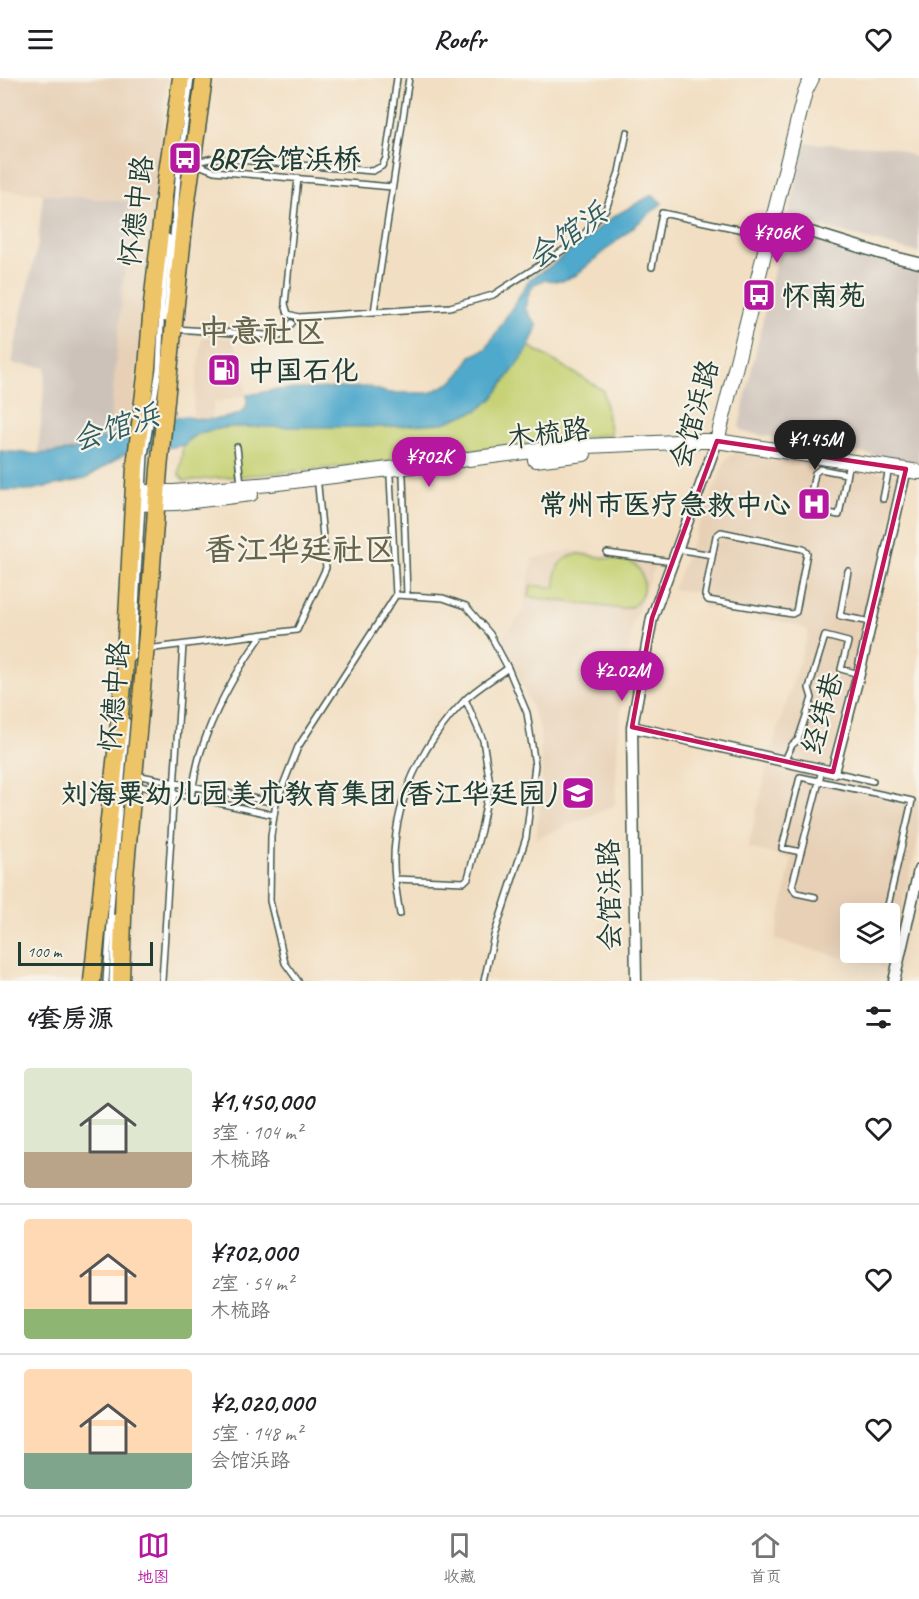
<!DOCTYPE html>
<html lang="zh">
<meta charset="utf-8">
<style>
:root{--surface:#fff;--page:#f2f2f2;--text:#202124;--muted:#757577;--line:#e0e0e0;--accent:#b5179e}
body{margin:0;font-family:Caveat,"LXGW WenKai TC",sans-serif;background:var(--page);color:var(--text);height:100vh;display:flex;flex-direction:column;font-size:22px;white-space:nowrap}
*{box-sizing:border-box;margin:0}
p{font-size:20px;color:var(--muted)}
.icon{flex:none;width:33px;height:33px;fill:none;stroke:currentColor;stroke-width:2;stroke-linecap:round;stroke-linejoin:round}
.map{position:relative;height:903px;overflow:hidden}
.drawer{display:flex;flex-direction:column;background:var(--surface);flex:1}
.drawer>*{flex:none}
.controls{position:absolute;left:840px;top:825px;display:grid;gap:12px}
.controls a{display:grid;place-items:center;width:60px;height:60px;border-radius:6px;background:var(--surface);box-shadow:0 6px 24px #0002;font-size:30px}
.scale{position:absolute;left:18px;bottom:15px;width:135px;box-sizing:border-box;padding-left:6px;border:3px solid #1f3d34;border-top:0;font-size:16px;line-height:21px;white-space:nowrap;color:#1f3d34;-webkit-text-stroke:4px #f7f3e8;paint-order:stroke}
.price{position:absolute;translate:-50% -51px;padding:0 14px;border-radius:21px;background:var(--accent);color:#fff;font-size:20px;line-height:39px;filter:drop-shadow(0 2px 3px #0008)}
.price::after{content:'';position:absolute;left:50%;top:36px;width:18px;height:14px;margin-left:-9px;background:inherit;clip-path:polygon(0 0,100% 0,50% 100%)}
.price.on{background:#222;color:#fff}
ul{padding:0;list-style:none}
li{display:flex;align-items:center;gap:18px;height:150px;padding:0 24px}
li+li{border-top:2px solid var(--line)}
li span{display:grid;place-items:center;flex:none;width:168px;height:120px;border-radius:6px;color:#555}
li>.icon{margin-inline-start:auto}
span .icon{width:72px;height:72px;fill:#fffc;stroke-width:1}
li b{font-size:26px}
h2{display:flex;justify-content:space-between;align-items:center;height:72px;padding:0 24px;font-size:26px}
header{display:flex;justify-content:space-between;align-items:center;height:78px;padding:0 24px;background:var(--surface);font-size:27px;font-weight:600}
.tabs{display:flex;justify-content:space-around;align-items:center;height:84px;border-top:2px solid var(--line);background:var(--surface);font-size:16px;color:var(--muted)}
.tabs a{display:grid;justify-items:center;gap:3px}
.tabs .on{color:var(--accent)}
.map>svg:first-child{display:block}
.built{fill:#e7d0b6;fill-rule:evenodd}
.industrial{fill:#cdc2b9}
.green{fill:#c6d274;stroke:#728854;stroke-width:1.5}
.water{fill:#4fa9cc;stroke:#377380;stroke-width:1.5}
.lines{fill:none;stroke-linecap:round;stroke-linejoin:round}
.service-casing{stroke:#3f5549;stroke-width:8}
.minor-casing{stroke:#3f5549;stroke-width:13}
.tertiary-casing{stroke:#3f5549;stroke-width:16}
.primary-casing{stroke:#3f5549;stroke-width:19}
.service{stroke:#fff;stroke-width:5}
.minor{stroke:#fff;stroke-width:10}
.tertiary{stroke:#fff;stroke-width:14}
.primary{stroke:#eec469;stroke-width:16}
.marked{fill:none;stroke:#c2185b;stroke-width:4.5;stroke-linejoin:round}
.labels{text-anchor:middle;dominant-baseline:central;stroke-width:4.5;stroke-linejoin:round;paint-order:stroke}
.poi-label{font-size:28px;font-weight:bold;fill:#1f3d34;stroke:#f7f3e8;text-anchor:start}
.street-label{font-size:28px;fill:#1f3d34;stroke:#f7f3e8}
.water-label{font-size:30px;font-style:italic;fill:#2d5d62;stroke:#f7f3e8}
.quarter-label{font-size:32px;font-weight:bold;fill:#65654b;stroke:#f7f3e8}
</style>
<header><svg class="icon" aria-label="menu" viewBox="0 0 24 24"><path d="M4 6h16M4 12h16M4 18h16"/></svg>Roofr<svg class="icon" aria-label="heart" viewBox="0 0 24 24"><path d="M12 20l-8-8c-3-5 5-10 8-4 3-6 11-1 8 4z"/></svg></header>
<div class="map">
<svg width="919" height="903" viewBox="0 0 919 903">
<rect width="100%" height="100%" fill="#f7f3e8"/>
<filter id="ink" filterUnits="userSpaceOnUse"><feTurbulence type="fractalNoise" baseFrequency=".0167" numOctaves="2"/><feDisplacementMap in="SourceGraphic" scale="12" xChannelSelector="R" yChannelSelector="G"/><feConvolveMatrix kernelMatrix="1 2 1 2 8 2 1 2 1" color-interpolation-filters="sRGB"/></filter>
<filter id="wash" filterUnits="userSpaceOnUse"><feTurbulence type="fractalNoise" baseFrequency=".008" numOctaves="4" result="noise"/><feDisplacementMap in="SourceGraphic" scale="24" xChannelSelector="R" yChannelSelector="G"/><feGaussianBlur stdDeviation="1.35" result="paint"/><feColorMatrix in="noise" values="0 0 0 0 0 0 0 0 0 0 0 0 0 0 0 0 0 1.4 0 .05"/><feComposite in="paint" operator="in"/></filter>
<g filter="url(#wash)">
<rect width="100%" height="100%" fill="#f2dfc3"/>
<path class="built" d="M 0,0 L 167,0 L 131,348 L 120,350 L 109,357 L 131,124 L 0,112 Z
M 202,259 L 232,261 L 244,287 L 247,317 L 214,324 L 212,340 L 192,341 Z
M 738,372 L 901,397 L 856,593 L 829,688 L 770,676 L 809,553 L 798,547 L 702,528 L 704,516 L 673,511 L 726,381 Z
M 573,472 L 656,485 L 632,547 L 618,659 L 615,727 L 536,761 L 542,703 L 540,651 L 516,593 L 501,561 L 523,534 L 532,481 Z
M 768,685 L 919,719 L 919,757 L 888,891 L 775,862 L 792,781 L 748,770 ZM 850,836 L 890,836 L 890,874 L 850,874 Z"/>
<path class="industrial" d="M 805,65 L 892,69 L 919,81 L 919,175 L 788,140 Z
M 43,116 L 131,124 L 109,357 L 92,366 L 69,373 L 38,376 L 46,289 L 12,286 L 22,232 L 38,166 Z
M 783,152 L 919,190 L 919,385 L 743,354 L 739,348 Z"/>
<path class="green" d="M 529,268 L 603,312 L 611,356 L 310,392 L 185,403 L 179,397 L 183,368 L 185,367 C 192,353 217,351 232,349 L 443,345 L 478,332 L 492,321 L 527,273 Z
M 579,476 L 631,484 C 646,492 648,517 633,528 C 630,529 626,530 623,531 L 529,519 L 531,507 L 556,510 C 554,490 558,480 579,476 Z"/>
<path class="water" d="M 652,117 L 662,125 L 576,197 L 562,203 L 544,202 L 534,206 L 528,217 L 525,231 L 537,248 L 527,273 L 492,321 L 478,332 L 443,345 L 383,349 L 232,349 C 217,351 191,353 185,367 L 126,375 L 85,401 L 31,412 L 0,412 L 0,373 L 38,376 L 69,373 L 92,366 L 120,350 L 186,338 C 197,344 237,342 245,331 C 248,327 247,322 247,317 L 274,312 L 369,309 L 388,315 L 430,315 L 452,304 L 461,294 L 471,278 L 486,271 L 530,201 L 548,190 L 613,139 Z"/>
</g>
<g filter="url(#ink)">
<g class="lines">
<g class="service-casing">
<path id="service" d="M 196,84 L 214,80 L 373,93 L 382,88 L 386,80 L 397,0
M 196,86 L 214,93 L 392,109
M 298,100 L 285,226 L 288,236 L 299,239 L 450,229 L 493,217 L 579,162 L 606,131 L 619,94 L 627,54
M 652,189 L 662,135 L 767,157
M 374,234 L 409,0
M 166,241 L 178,100 L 191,0
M 175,251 L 280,258 L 292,245
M 237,369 L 241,406
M 846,396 L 820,391 L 815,395 L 808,431 L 839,437 L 849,384
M 403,398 L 407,517
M 390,399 L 396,517
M 143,413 L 145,377 L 159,291 L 162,227 L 168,159
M 883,421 L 889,390
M 721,454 L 803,471 L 807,475 L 796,534 L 792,536 L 708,522 L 705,517 L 716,458 Z
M 677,471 L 712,477
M 607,475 L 673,484
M 848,493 L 840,538 L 871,544
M 147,571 L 297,552 L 326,490 L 318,408
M 133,580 L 142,428
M 785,682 L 792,667 L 798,662 L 812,620 L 809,610 L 825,558 L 848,564 L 841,591 L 859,596
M 833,694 L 873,703
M 136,697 L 276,725
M 135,707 L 274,737
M 191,719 C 194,704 196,688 201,673 C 214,632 237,592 262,557
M 801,774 L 782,770 L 800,699 L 912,723 L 886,836
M 395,801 L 464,804 L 468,800 L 481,752 L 490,706 L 483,662 L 465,621
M 815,819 L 796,815 L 792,808 L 822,692
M 400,836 C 396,813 392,788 395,764 C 400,710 427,661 464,623 C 476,610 494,601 508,590
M 106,903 L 112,816 L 127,643
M 112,903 L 115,839
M 162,903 L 183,567
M 298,903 L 285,885 L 270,823 L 271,758 L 276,725 L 298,669 L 396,517 L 443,520 L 466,528 L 490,556 L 508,590 L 527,635 L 535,687 L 526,760 L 494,858 L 484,903"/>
</g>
<g class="minor-casing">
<path id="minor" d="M 772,142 L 882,176 L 919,185
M 632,649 L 833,694 L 859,596 L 906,391
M 636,903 L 632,649 L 652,540 L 717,363
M 894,903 L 919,792"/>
</g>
<g class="tertiary-casing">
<path id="tertiary" d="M 717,363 L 805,14 L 812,0
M 535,382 L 584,376
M 135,414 L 174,414 L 270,406 L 564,369 L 700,363 L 717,363 L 919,394
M 134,426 L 176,425 L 251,416"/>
</g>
<g class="primary-casing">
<path id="primary" d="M 92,903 L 124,598 L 135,388 L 147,290 L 152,226 L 166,101 L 181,0
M 121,903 L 124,809 L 147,556 L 159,391 L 185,138 L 204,0"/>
</g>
<use href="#service" class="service"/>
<use href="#minor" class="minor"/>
<use href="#tertiary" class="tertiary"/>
<use href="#primary" class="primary"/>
</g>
</g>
<path class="marked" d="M 717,363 L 906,391 L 833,694 L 632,649 L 652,540 Z"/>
<defs>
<g id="bus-square" transform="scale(1.725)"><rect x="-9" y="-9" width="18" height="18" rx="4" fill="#b5179e" stroke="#f7f3e8"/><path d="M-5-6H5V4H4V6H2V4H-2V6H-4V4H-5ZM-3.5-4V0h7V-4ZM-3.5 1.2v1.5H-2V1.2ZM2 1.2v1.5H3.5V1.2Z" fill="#fff"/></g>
<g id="fuel-square" transform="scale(1.725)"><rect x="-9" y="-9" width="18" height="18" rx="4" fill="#b5179e" stroke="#f7f3e8"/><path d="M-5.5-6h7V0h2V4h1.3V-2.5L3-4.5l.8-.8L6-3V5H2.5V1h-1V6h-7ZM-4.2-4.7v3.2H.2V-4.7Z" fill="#fff"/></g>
<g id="hospital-square" transform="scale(1.725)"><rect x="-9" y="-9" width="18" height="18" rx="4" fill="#b5179e" stroke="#f7f3e8"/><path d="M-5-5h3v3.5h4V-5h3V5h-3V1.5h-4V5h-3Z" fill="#fff"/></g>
<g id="school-square" transform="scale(1.725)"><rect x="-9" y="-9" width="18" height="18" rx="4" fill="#b5179e" stroke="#f7f3e8"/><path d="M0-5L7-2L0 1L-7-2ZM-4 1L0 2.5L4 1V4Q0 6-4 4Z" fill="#fff"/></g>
</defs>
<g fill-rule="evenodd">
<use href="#bus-square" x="185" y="80"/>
<use href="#bus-square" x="759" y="217"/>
<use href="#fuel-square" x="224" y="292"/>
<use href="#hospital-square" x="814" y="426"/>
<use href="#school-square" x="578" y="715"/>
</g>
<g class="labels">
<g class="poi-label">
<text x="208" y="80">BRT会馆浜桥</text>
<text x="782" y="217">怀南苑</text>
<text x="247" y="292">中国石化</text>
<text x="791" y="426" text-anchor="end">常州市医疗急救中心</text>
<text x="555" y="715" text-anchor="end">刘海粟幼儿园美术教育集团(香江华廷园)</text>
</g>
<g class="street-label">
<text transform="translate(136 133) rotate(-83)">怀德中路</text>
<text transform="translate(694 336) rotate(-74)">会馆浜路</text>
<text transform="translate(548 355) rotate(-7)">木梳路</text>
<text transform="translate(114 618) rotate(-85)">怀德中路</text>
<text transform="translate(822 635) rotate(-74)">经纬巷</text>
<text transform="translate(609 817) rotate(-91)">会馆浜路</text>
</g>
<g class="water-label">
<text transform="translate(567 157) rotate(-35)">会馆浜</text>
<text transform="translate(116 349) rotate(-18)">会馆浜</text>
</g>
<g class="quarter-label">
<text x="262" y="253">中意社区</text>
<text x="300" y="471">香江华廷社区</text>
</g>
</g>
</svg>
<div class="controls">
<a><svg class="icon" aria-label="layers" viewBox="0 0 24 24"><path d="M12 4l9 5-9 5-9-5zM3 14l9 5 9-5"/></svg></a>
</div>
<div class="scale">100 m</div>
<b class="price" style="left:777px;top:186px">¥706K</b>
<b class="price on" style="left:815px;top:393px">¥1.45M</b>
<b class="price" style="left:429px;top:410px">¥702K</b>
<b class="price" style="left:622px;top:624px">¥2.02M</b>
</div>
<section class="drawer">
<h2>4套房源<svg class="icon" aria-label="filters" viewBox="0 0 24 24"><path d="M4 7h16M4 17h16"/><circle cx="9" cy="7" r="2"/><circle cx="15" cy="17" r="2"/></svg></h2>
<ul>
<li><span style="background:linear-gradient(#dfe7d0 70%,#b9a48a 0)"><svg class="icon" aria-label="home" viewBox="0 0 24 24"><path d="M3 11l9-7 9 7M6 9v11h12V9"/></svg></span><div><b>¥1,450,000</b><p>3室 · 104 m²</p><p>木梳路</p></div><svg class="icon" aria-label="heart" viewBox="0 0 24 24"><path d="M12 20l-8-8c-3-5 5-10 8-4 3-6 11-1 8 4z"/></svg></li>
<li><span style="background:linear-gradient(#ffd9b3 75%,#8fb573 0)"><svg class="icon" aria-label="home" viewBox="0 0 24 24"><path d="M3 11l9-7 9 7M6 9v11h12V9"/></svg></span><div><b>¥702,000</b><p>2室 · 54 m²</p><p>木梳路</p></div><svg class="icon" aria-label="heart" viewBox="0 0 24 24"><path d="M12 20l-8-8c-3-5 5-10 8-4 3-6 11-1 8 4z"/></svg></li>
<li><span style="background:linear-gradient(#ffd9b3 70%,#7fa58c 0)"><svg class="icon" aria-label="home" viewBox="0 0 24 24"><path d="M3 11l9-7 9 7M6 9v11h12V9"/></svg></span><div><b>¥2,020,000</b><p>5室 · 148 m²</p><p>会馆浜路</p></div><svg class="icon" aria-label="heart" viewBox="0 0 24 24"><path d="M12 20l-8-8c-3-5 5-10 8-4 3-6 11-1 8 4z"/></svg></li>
</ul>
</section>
<nav class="tabs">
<a class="on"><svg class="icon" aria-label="map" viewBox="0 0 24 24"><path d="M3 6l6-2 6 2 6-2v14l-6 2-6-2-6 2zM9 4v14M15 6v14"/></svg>地图</a>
<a><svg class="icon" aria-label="saved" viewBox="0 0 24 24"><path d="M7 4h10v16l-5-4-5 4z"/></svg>收藏</a>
<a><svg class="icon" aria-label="home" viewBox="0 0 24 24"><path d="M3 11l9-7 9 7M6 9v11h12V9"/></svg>首页</a>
</nav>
